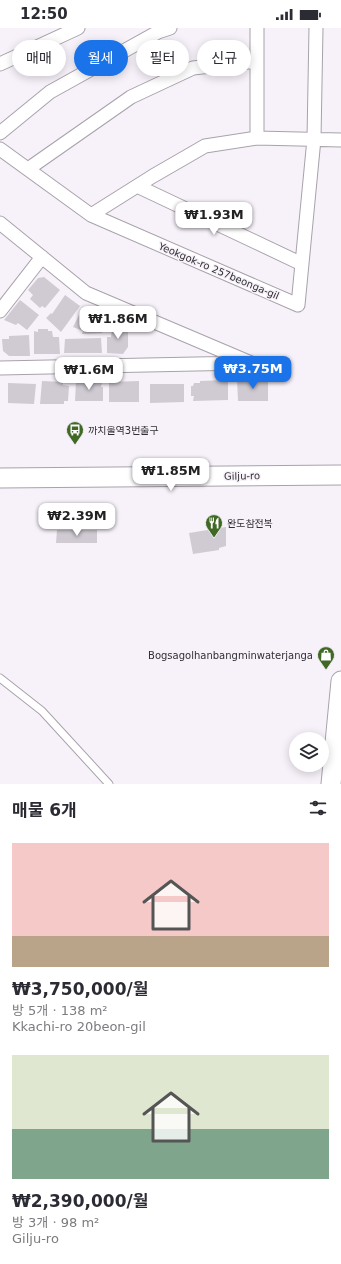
<!DOCTYPE html>
<html lang="ko">
<meta charset="utf-8">
<style>
:root{--surface:#fff;--page:#f7f7f7;--text:#2b2b33;--muted:#7c7c81;--accent:#1a73e8}
body{margin:0;font-family:"DejaVu Sans","Noto Sans KR",sans-serif;background:var(--page);color:var(--text);height:100vh;display:flex;flex-direction:column;font-size:15px;white-space:nowrap}
*{box-sizing:border-box;margin:0}
p{font-size:13px;color:var(--muted)}
.icon{flex:none;width:22px;height:22px;fill:none;stroke:currentColor;stroke-width:2;stroke-linecap:round;stroke-linejoin:round}
.map{position:relative;height:756px;overflow:hidden}
.side{display:flex;flex-direction:column;background:var(--surface);flex:1}
.side>*{flex:none}
.hud{position:absolute;left:12px;top:12px;width:317px;height:36px;display:flex;gap:8px}
.buttons{position:absolute;left:289px;top:704px;display:grid;gap:8px}
.buttons a{display:grid;place-items:center;width:40px;height:40px;border-radius:50%;background:var(--surface);box-shadow:0 2px 10px #0003;font-size:20px}
.price{position:absolute;translate:-50% -34px;padding:0 9px;border-radius:8px;background:#fff;color:#222;font-size:13px;line-height:26px;filter:drop-shadow(0 1px 2px #0008)}
.price::after{content:'';position:absolute;left:50%;top:24px;width:12px;height:9px;margin-left:-6px;background:inherit;clip-path:polygon(0 0,100% 0,50% 100%)}
.price.on{background:var(--accent);color:#fff}
ul{padding:0;list-style:none}
li{display:grid;align-content:center;gap:8px;height:212px;padding:0 12px}
li span{display:grid;place-items:center;height:124px;border-radius:0px;color:#555}
li>.icon{margin-inline-start:auto}
span .icon{width:72px;height:72px;fill:#fffc;stroke-width:1}
li b{font-size:17px}
h2{display:flex;justify-content:space-between;align-items:center;height:48px;padding:0 12px;font-size:17px}
.pill{padding:0 14px;border-radius:18px;background:var(--surface);box-shadow:0 2px 10px #0003;font-size:14px;line-height:36px}
.pill.on{background:var(--accent);color:#fff}
.status{display:flex;justify-content:space-between;align-items:center;height:28px;padding:0 20px;background:var(--surface);direction:ltr}
.status svg{height:11px;fill:currentColor}
.map>svg:first-child{display:block}
.building{fill:#d0cbd3}
.lines{fill:none;stroke-linecap:round;stroke-linejoin:round}
.lane-casing{stroke:#a8a2ab;stroke-width:9}
.street-casing{stroke:#a8a2ab;stroke-width:15}
.secondary-casing{stroke:#a8a2ab;stroke-width:21}
.lane{stroke:#fff;stroke-width:7}
.street{stroke:#fff;stroke-width:13}
.secondary{stroke:#fff;stroke-width:19}
.labels{text-anchor:middle;dominant-baseline:central;stroke-width:3;stroke-linejoin:round;paint-order:stroke}
.street-label{font-size:10px;fill:#312f32;stroke:#f7f1fa}
.poi-label{font-size:10px;fill:#312f32;stroke:#f7f1fa;text-anchor:start}
</style>
<div class="status"><b>12:50</b><svg viewBox="0 0 49 12"><path d="M0 12V9h3v3zM5 12V6h3v6zM10 12V3h3v9zM15 12V0h3v12zM26 1h20v11H26zM47 4h2v5h-2z"/></svg></div>
<div class="map">
<svg width="341" height="756" viewBox="0 0 341 756">
<rect width="100%" height="100%" fill="#f7f1fa"/>
<path class="building" d="M 44,249 L 60,262 L 45,280 L 42,278 L 40,280 L 30,271 L 33,267 L 28,262 L 38,250 Z
M 65,267 L 80,278 L 61,304 L 46,290 L 51,285 L 52,286 Z
M 20,272 L 39,287 L 27,302 L 18,295 L 16,297 L 4,292 Z
M 83,279 L 108,290 L 102,305 L 82,306 L 83,303 L 73,299 Z
M 113,295 L 123,295 L 124,302 L 128,301 L 128,319 L 123,326 L 107,325 L 107,309 L 111,309 Z
M 38,301 L 48,301 L 48,303 L 52,303 L 53,309 L 59,309 L 60,326 L 34,326 L 34,303 L 38,304 Z
M 29,307 L 30,328 L 9,328 L 3,323 L 2,311 L 9,311 L 9,308 Z
M 101,310 L 102,325 L 64,325 L 65,311 Z
M 237,351 L 268,351 L 268,373 L 238,373 Z
M 228,352 L 228,372 L 193,373 L 194,368 L 191,368 L 191,358 L 193,358 L 194,355 L 200,355 L 200,353 Z
M 42,353 L 63,354 L 63,357 L 69,358 L 68,373 L 64,373 L 64,376 L 40,376 Z
M 76,353 L 102,354 L 101,359 L 103,359 L 103,373 L 75,373 Z
M 139,353 L 139,374 L 109,374 L 109,354 Z
M 8,355 L 36,356 L 34,376 L 8,375 Z
M 150,356 L 184,356 L 184,374 L 150,375 Z
M 226,499 L 226,518 L 219,520 L 219,522 L 193,526 L 189,505 Z
M 57,502 L 97,502 L 97,515 L 56,515 Z"/>
<g class="lines">
<g class="lane-casing">
<path id="lane" d="M 0,650 L 42,683 L 109,756"/>
</g>
<g class="street-casing">
<path id="street" d="M 257,33 L 257,0
M 0,36 L 78,0
M 0,105 L 50,64 L 158,4 L 170,0
M 0,121 L 91,187 L 298,277 L 314,111 L 316,0
M 28,141 L 131,69 L 193,40 L 257,33 L 257,110
M 137,158 L 302,236
M 91,187 L 153,148 L 205,118 L 257,110 L 341,112
M 0,195 L 86,265 L 251,335
M 0,283 L 42,229
M 0,340 L 245,335"/>
</g>
<g class="secondary-casing">
<path id="secondary" d="M 0,450 L 341,447
M 331,756 L 341,653"/>
</g>
<use href="#lane" class="lane"/>
<use href="#street" class="street"/>
<use href="#secondary" class="secondary"/>
</g>
<defs>
<g id="bus-pin" transform="scale(0.9)"><path d="M0 17L-7.5 6A9.5 9.5 0 1 1 7.5 6Z" fill="#406926" stroke="#f7f1fa"/><path d="M-5-6H5V4H4V6H2V4H-2V6H-4V4H-5ZM-3.5-4V0h7V-4ZM-3.5 1.2v1.5H-2V1.2ZM2 1.2v1.5H3.5V1.2Z" fill="#fff"/></g>
<g id="restaurant-pin" transform="scale(0.9)"><path d="M0 17L-7.5 6A9.5 9.5 0 1 1 7.5 6Z" fill="#406926" stroke="#f7f1fa"/><path d="M-5-6h1v4h1v-4h1v4h1v-4h1v5L-1.5 .5V6h-2V.5L-5-1ZM5-6V6H3V1.5H1.5Q1.5-4 5-6Z" fill="#fff"/></g>
<g id="shop-pin" transform="scale(0.9)"><path d="M0 17L-7.5 6A9.5 9.5 0 1 1 7.5 6Z" fill="#406926" stroke="#f7f1fa"/><path d="M-5-2.5h2.3a2.7 3.5 0 0 1 5.4 0H5L5.5 6h-11ZM-1.5-2.5h3a1.5 2.3 0 0 0-3 0Z" fill="#fff"/></g>
</defs>
<g fill-rule="evenodd">
<use href="#bus-pin" x="75" y="402"/>
<use href="#restaurant-pin" x="214" y="495"/>
<use href="#shop-pin" x="326" y="627"/>
</g>
<g class="labels">
<g class="street-label">
<text transform="translate(219 243) rotate(23)">Yeokgok-ro 257beonga-gil</text>
<text transform="translate(242 448) rotate(-1)">Gilju-ro</text>
</g>
<g class="poi-label">
<text x="88" y="402">까치울역3번출구</text>
<text x="227" y="495">완도참전복</text>
<text x="313" y="627" text-anchor="end">Bogsagolhanbangminwaterjanga</text>
</g>
</g>
</svg>
<div class="buttons">
<a><svg class="icon" aria-label="layers" viewBox="0 0 24 24"><path d="M12 4l9 5-9 5-9-5zM3 14l9 5 9-5"/></svg></a>
</div>
<b class="price" style="left:214px;top:208px">₩1.93M</b>
<b class="price" style="left:118px;top:312px">₩1.86M</b>
<b class="price on" style="left:253px;top:362px">₩3.75M</b>
<b class="price" style="left:89px;top:363px">₩1.6M</b>
<b class="price" style="left:171px;top:464px">₩1.85M</b>
<b class="price" style="left:77px;top:509px">₩2.39M</b>
<div class="hud">
<a class="pill">매매</a>
<a class="pill on">월세</a>
<a class="pill">필터</a>
<a class="pill">신규</a>
</div>
</div>
<section class="side">
<h2>매물 6개<svg class="icon" aria-label="filters" viewBox="0 0 24 24"><path d="M4 7h16M4 17h16"/><circle cx="9" cy="7" r="2"/><circle cx="15" cy="17" r="2"/></svg></h2>
<ul>
<li><span style="background:linear-gradient(#f6c9c9 75%,#b9a48a 0)"><svg class="icon" aria-label="home" viewBox="0 0 24 24"><path d="M3 11l9-7 9 7M6 9v11h12V9"/></svg></span><div><b>₩3,750,000/월</b><p>방 5개 · 138 m²</p><p>Kkachi-ro 20beon-gil</p></div></li>
<li><span style="background:linear-gradient(#dfe7d0 60%,#7fa58c 0)"><svg class="icon" aria-label="home" viewBox="0 0 24 24"><path d="M3 11l9-7 9 7M6 9v11h12V9"/></svg></span><div><b>₩2,390,000/월</b><p>방 3개 · 98 m²</p><p>Gilju-ro</p></div></li>
</ul>
</section>
